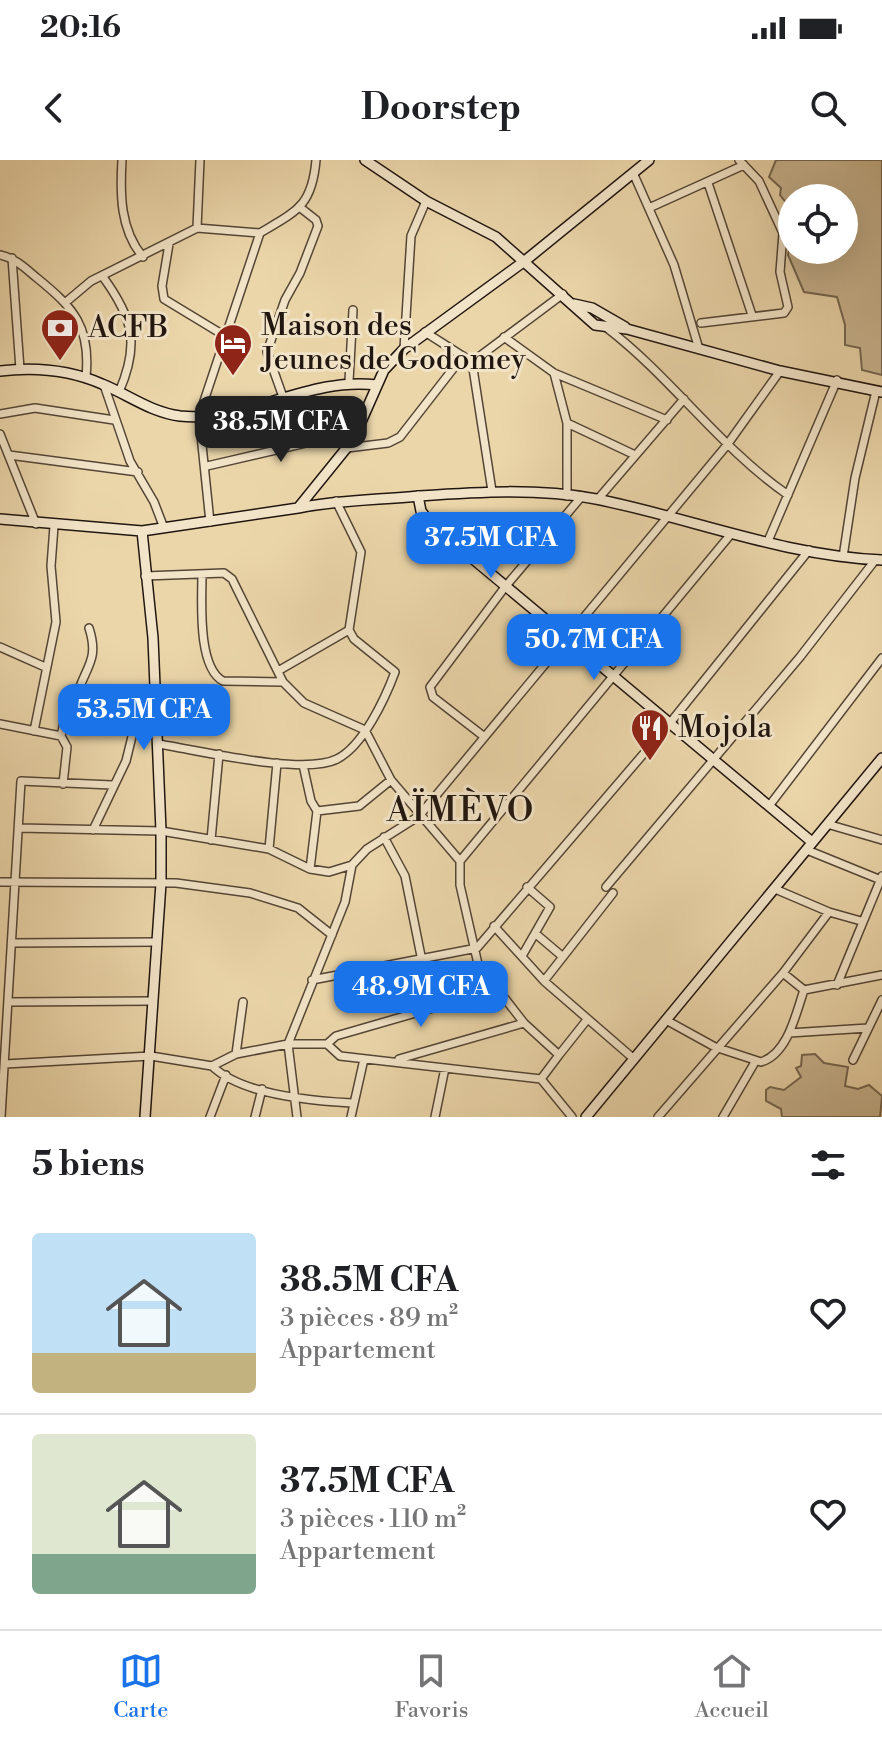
<!DOCTYPE html>
<html lang="fr">
<meta charset="utf-8">
<style>
:root{--surface:#fff;--page:#f6f6f6;--text:#202124;--muted:#757577;--line:#e0e0e0;--accent:#1a73e8}
body{margin:0;font-family:"Libre Bodoni",serif;background:var(--page);color:var(--text);height:100vh;display:flex;flex-direction:column;font-size:30px;white-space:nowrap}
*{box-sizing:border-box;margin:0}
p{font-size:26px;color:var(--muted)}
.icon{flex:none;width:44px;height:44px;fill:none;stroke:currentColor;stroke-width:2;stroke-linecap:round;stroke-linejoin:round}
.map{position:relative;height:957px;overflow:hidden}
.panel{display:flex;flex-direction:column;background:var(--surface);flex:1}
.panel>*{flex:none}
.fabs{position:absolute;left:778px;top:24px;display:grid;gap:16px}
.fabs a{display:grid;place-items:center;width:80px;height:80px;border-radius:50%;background:var(--surface);box-shadow:0 8px 32px #0002;font-size:40px}
.price{position:absolute;translate:-50% -68px;padding:0 18px;border-radius:16px;background:var(--accent);color:#fff;font-size:26px;line-height:52px;filter:drop-shadow(0 2px 4px #0008)}
.price::after{content:'';position:absolute;left:50%;top:48px;width:24px;height:18px;margin-left:-12px;background:inherit;clip-path:polygon(0 0,100% 0,50% 100%)}
.price.on{background:#222;color:#fff}
ul{padding:0;list-style:none}
li{display:flex;align-items:center;gap:24px;height:200px;padding:0 32px}
li+li{border-top:2px solid var(--line)}
li span{display:grid;place-items:center;flex:none;width:224px;height:160px;border-radius:8px;color:#555}
li>.icon{margin-inline-start:auto}
span .icon{width:96px;height:96px;fill:#fffc;stroke-width:1}
li b{font-size:34px}
h2{display:flex;justify-content:space-between;align-items:center;height:96px;padding:0 32px;font-size:34px}
.status{display:flex;justify-content:space-between;align-items:center;height:56px;padding:0 40px;background:var(--surface);direction:ltr}
.status svg{height:22px;fill:currentColor}
header{display:flex;justify-content:space-between;align-items:center;height:104px;padding:0 32px;background:var(--surface);font-size:36px;font-weight:700}
.tabs{display:flex;justify-content:space-around;align-items:center;height:112px;border-top:2px solid var(--line);background:var(--surface);font-size:22px;color:var(--muted)}
.tabs a{display:grid;justify-items:center;gap:4px}
.tabs .on{color:var(--accent)}
.map>svg:first-child{display:block}
.green{fill:#c9b590;stroke:#756650;stroke-width:2;fill-rule:evenodd}
.lines{fill:none;stroke-linecap:round;stroke-linejoin:round}
.street-casing{stroke:#544636;stroke-width:10}
.secondary-casing{stroke:#211610;stroke-width:12}
.street{stroke:#f2e4c8;stroke-width:7}
.secondary{stroke:#f2e4c8;stroke-width:9}
.labels{text-anchor:middle;dominant-baseline:central;stroke-width:6;stroke-linejoin:round;paint-order:stroke}
.poi-label{font-size:30px;fill:#211610;stroke:#f2e4c8;text-anchor:start}
.quarter-label{font-size:34px;letter-spacing:2px;fill:#211610;stroke:#f2e4c8}
</style>
<div class="status"><b>20:16</b><svg viewBox="0 0 49 12"><path d="M0 12V9h3v3zM5 12V6h3v6zM10 12V3h3v9zM15 12V0h3v12zM26 1h20v11H26zM47 4h2v5h-2z"/></svg></div>
<header><svg class="icon" aria-label="back" viewBox="0 0 24 24"><path d="M15 5l-7 7 7 7"/></svg>Doorstep<svg class="icon" aria-label="search" viewBox="0 0 24 24"><circle cx="10" cy="10" r="6"/><path d="M15 15l6 6"/></svg></header>
<div class="map">
<svg width="882" height="957" viewBox="0 0 882 957">
<rect width="100%" height="100%" fill="#ebd6aa"/>
<filter id="stains"><feTurbulence type="fractalNoise" baseFrequency=".0025" numOctaves="4"/><feColorMatrix values="0 0 0 0 .2 0 0 0 0 .09 0 0 0 0 .02 0 0 0 .5 -.17"/></filter>
<radialGradient id="worn" r=".72"><stop offset=".6" stop-color="#630" stop-opacity="0"/><stop offset="1" stop-color="#630" stop-opacity=".3"/></radialGradient>
<path class="green" d="M 776,0 L 882,0 L 882,215 L 862,210 L 860,188 L 845,185 L 845,165 L 837,137 L 804,132 L 788,95 L 792,75 L 784,61 L 791,49 L 780,35 L 781,28 L 769,17 ZM 844,38 L 844,90 L 792,90 L 792,38 Z
M 815,894 L 824,903 L 848,907 L 845,926 L 858,929 L 869,925 L 882,936 L 880,957 L 782,957 L 781,949 L 766,941 L 766,930 L 770,927 L 784,930 L 801,917 L 796,908 L 801,906 L 802,895 Z"/>
<g class="lines">
<g class="street-casing">
<path id="street" d="M 122,0 C 120,34 120,70 143,97
M 634,15 L 674,105 L 699,189
M 708,23 L 752,155
M 649,48 L 744,5
M 197,68 L 200,0
M 169,84 L 162,126 L 164,139 L 225,176
M 0,95 C 15,98 25,108 37,118 C 74,148 91,167 86,217
M 12,98 L 20,209
M 103,117 C 133,158 140,184 119,232
M 66,142 L 91,121 L 197,68 L 260,73
M 701,163 L 784,153 L 788,147 L 780,112 L 783,73 L 759,21 L 739,0
M 607,168 C 673,219 720,288 788,335
M 425,172 L 472,202 L 492,331
M 504,177 L 554,213 L 667,260
M 404,189 L 411,76 L 426,41
M 472,202 L 563,134
M 554,213 L 567,263 L 567,336
M 349,221 L 353,150
M 104,225 L 130,301 L 154,342 L 164,368
M 283,237 L 267,192 L 285,140 L 300,113 L 318,66 L 316,60 L 302,49
M 0,254 L 35,248 L 114,260
M 567,263 L 635,295
M 0,274 L 36,364
M 347,288 L 388,283 L 400,277 L 463,196
M 9,295 L 138,312
M 207,306 L 319,280 L 353,280
M 598,339 L 684,239
M 210,362 L 199,256 L 260,73 C 297,51 312,46 316,0
M 768,381 L 837,220
M 843,397 L 855,318 L 876,231
M 202,414 C 202,440 197,507 223,521 L 283,522
M 145,416 L 224,413 L 232,419 L 283,522 L 304,543 L 365,570 L 391,620 L 460,701 L 460,725 L 478,804 L 524,863 L 559,895 L 541,919
M 0,487 L 45,507
M 278,511 L 349,470
M 76,539 C 84,507 100,502 89,468
M 0,564 L 61,576
M 34,571 L 56,462 L 51,406 L 54,366
M 482,575 L 433,537 L 430,527 L 505,427 L 582,336
M 158,584 C 198,590 303,616 337,599 C 363,586 385,539 395,512 L 354,479 L 349,470 L 361,392 L 336,341
M 303,605 L 311,641 L 317,651 L 310,709
M 63,624 L 67,587 L 61,576 L 69,539 L 157,546
M 769,646 L 882,498
M 317,651 L 359,646 L 391,620
M 827,664 L 882,680
M 19,668 L 161,671 L 269,689 L 310,709 L 329,712 L 352,705
M 93,670 L 126,601 L 140,544
M 384,677 L 405,716 L 421,796
M 211,680 L 219,594
M 269,689 L 277,603
M 807,690 L 881,720
M 460,701 L 731,374
M 0,722 L 176,723 L 250,733 L 298,748 L 332,775
M 606,727 L 800,497 L 876,399
M 775,729 L 829,752 L 861,761
M 494,766 L 544,821 L 634,899
M 536,774 L 563,797
M 13,783 L 157,782
M 522,796 L 550,747 L 527,727
M 783,813 L 804,830 L 882,815
M 312,820 L 477,788 L 670,563 L 809,390
M 544,821 L 613,733
M 837,825 L 882,716
M 9,842 L 152,841
M 666,860 L 715,887 L 761,902 C 788,894 796,853 804,830
M 789,873 L 868,868
M 327,884 L 336,876 L 495,830
M 236,894 L 243,842
M 559,895 L 586,861
M 399,899 L 524,863
M 853,900 L 882,840
M 5,904 L 151,896 L 212,906 L 236,894 L 288,884 L 327,884 L 340,896 L 541,919 L 572,957
M 212,906 C 242,935 311,941 352,943
M 1,957 L 21,621 L 112,625
M 210,957 L 226,915
M 255,957 L 262,929
M 297,957 L 288,884 L 345,742 L 352,705 L 367,689 L 419,656 L 727,285 L 780,211
M 351,957 L 364,899
M 435,957 L 445,908
M 658,957 L 783,813 L 829,752
M 723,957 L 755,902"/>
</g>
<g class="secondary-casing">
<path id="secondary" d="M 365,0 L 426,41 L 496,77 L 595,165 L 627,169 L 780,211 L 882,232
M 574,144 L 592,148 L 625,167
M 0,211 C 34,207 70,210 102,224 C 129,235 150,252 180,256 C 247,263 308,216 377,225
M 418,336 L 421,351 L 430,363 L 812,682
M 298,348 C 338,340 378,340 419,336 C 478,332 537,328 596,339 C 691,358 784,396 882,400
M 0,359 L 142,371 L 298,348 L 353,280 L 384,210 L 404,189 L 526,100 L 649,0
M 142,371 L 153,478 L 161,671 L 161,723 L 145,957
M 586,957 L 882,598"/>
</g>
<use href="#street" class="street"/>
<use href="#secondary" class="secondary"/>
</g>
<defs>
<g id="bank-pin" transform="scale(2)"><path d="M0 17L-7.5 6A9.5 9.5 0 1 1 7.5 6Z" fill="#8f2418" stroke="#f2e4c8"/><path d="M-6-4H6V4H-6ZM0-2.3a2.3 2.3 0 1 0 0 4.6a2.3 2.3 0 1 0 0-4.6Z" fill="#fff"/></g>
<g id="hotel-pin" transform="scale(2)"><path d="M0 17L-7.5 6A9.5 9.5 0 1 1 7.5 6Z" fill="#8f2418" stroke="#f2e4c8"/><path d="M-6-4.5h1.5V1H6V5H4.5V3h-9V5H-6ZM-4 0a1.8 1.8 0 1 1 3.6 0ZM.5 0V-2.5h3Q6-2.5 6 0Z" fill="#fff"/></g>
<g id="restaurant-pin" transform="scale(2)"><path d="M0 17L-7.5 6A9.5 9.5 0 1 1 7.5 6Z" fill="#8f2418" stroke="#f2e4c8"/><path d="M-5-6h1v4h1v-4h1v4h1v-4h1v5L-1.5 .5V6h-2V.5L-5-1ZM5-6V6H3V1.5H1.5Q1.5-4 5-6Z" fill="#fff"/></g>
</defs>
<g fill-rule="evenodd">
<use href="#bank-pin" x="60" y="168"/>
<use href="#hotel-pin" x="233" y="183"/>
<use href="#restaurant-pin" x="650" y="568"/>
</g>
<g class="labels">
<g class="poi-label">
<text x="261" y="166">Maison des<tspan x="261" dy="34">Jeunes de Godomey</tspan></text>
<text x="88" y="168">ACFB</text>
<text x="678" y="568">Mojola</text>
</g>
<g class="quarter-label">
<text x="461" y="651">AÏMÈVO</text>
</g>
</g>
<rect width="100%" height="100%" filter="url(#stains)"/>
<rect width="100%" height="100%" fill="url(#worn)"/>
</svg>
<div class="fabs">
<a><svg class="icon" aria-label="locate" viewBox="0 0 24 24"><circle cx="12" cy="12" r="6"/><path d="M12 2v4M12 18v4M2 12h4M18 12h4"/></svg></a>
</div>
<b class="price on" style="left:281px;top:304px">38.5M CFA</b>
<b class="price" style="left:491px;top:420px">37.5M CFA</b>
<b class="price" style="left:594px;top:522px">50.7M CFA</b>
<b class="price" style="left:144px;top:592px">53.5M CFA</b>
<b class="price" style="left:421px;top:869px">48.9M CFA</b>
</div>
<section class="panel">
<h2>5 biens<svg class="icon" aria-label="filters" viewBox="0 0 24 24"><path d="M4 7h16M4 17h16"/><circle cx="9" cy="7" r="2"/><circle cx="15" cy="17" r="2"/></svg></h2>
<ul>
<li><span style="background:linear-gradient(#bfe0f5 75%,#c2b280 0)"><svg class="icon" aria-label="home" viewBox="0 0 24 24"><path d="M3 11l9-7 9 7M6 9v11h12V9"/></svg></span><div><b>38.5M CFA</b><p>3 pièces · 89 m²</p><p>Appartement</p></div><svg class="icon" aria-label="heart" viewBox="0 0 24 24"><path d="M12 20l-8-8c-3-5 5-10 8-4 3-6 11-1 8 4z"/></svg></li>
<li><span style="background:linear-gradient(#dfe7d0 75%,#7fa58c 0)"><svg class="icon" aria-label="home" viewBox="0 0 24 24"><path d="M3 11l9-7 9 7M6 9v11h12V9"/></svg></span><div><b>37.5M CFA</b><p>3 pièces · 110 m²</p><p>Appartement</p></div><svg class="icon" aria-label="heart" viewBox="0 0 24 24"><path d="M12 20l-8-8c-3-5 5-10 8-4 3-6 11-1 8 4z"/></svg></li>
</ul>
</section>
<nav class="tabs">
<a class="on"><svg class="icon" aria-label="map" viewBox="0 0 24 24"><path d="M3 6l6-2 6 2 6-2v14l-6 2-6-2-6 2zM9 4v14M15 6v14"/></svg>Carte</a>
<a><svg class="icon" aria-label="saved" viewBox="0 0 24 24"><path d="M7 4h10v16l-5-4-5 4z"/></svg>Favoris</a>
<a><svg class="icon" aria-label="home" viewBox="0 0 24 24"><path d="M3 11l9-7 9 7M6 9v11h12V9"/></svg>Accueil</a>
</nav>
